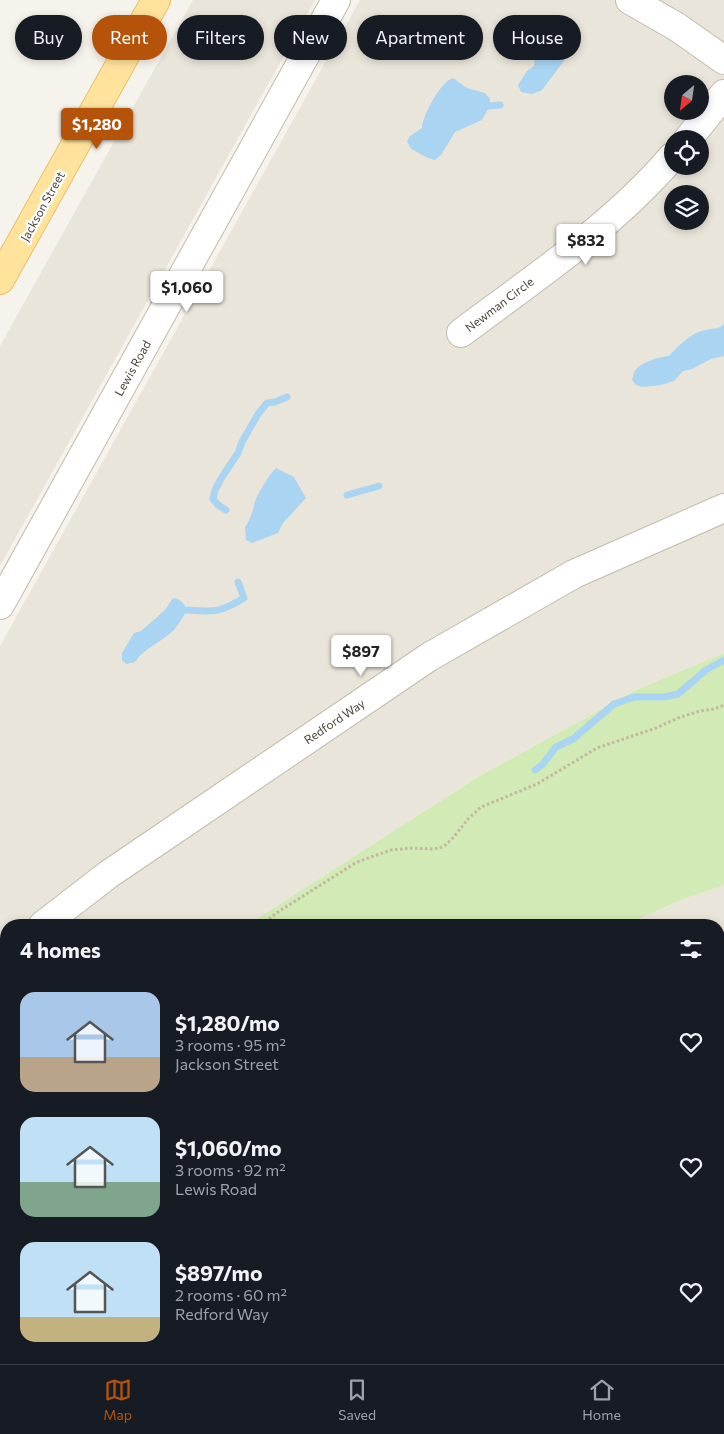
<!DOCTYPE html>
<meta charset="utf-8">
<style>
:root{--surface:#171b24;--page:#242831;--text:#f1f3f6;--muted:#9ea1a6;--line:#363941;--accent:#b45309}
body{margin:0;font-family:Commissioner,sans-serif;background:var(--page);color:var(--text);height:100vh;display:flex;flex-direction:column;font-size:19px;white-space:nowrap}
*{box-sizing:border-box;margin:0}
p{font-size:16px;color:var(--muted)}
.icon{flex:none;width:28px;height:28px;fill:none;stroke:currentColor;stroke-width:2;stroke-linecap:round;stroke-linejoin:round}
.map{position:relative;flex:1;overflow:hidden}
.panel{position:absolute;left:0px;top:919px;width:725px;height:446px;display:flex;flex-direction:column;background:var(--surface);border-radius:20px 20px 0 0;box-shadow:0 2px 8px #0003}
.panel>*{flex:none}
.hud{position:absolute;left:15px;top:15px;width:695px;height:45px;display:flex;gap:10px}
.needle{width:32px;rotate:209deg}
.controls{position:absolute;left:664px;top:75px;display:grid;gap:10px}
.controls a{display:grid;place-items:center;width:45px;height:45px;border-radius:50%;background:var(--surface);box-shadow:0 2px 8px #0003;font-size:25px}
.price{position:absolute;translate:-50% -42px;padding:0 11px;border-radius:5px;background:#fff;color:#222;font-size:16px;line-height:32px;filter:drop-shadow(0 1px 2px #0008)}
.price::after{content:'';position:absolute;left:50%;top:30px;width:15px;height:11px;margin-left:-8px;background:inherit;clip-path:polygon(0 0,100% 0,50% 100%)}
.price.on{background:var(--accent);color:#fff}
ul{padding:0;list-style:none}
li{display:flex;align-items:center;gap:15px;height:125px;padding:0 20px}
li span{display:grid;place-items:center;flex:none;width:140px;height:100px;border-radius:15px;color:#555}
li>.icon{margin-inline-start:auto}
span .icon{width:60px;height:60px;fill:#fffc;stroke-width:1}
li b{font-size:21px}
h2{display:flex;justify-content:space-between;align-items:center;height:60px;padding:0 20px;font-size:21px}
.pill{padding:0 18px;border-radius:22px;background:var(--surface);box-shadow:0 2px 8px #0003;font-size:18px;line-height:45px}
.pill.on{background:var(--accent);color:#fff}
.menu{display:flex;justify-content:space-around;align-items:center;height:70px;border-top:1px solid var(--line);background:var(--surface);font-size:14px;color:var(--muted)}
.menu a{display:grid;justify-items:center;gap:2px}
.menu .on{color:var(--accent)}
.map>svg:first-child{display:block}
.residential{fill:#eae5da;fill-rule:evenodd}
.green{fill:#d2eab5}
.water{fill:#a9d4f2}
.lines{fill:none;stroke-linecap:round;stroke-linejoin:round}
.stream{stroke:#a9d4f2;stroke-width:7}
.minor-casing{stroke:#c2bbae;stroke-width:30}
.major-casing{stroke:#e6c16a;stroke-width:30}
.path{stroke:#c4b79f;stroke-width:3;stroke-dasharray:2.5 2.5;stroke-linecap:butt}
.minor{stroke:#fff;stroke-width:28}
.major{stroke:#ffe39c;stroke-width:28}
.labels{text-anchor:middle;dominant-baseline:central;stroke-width:4.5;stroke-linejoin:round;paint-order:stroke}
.street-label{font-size:12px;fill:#4b4439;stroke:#fff}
</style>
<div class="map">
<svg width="724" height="1364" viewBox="0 0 724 1364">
<rect width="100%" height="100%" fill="#f6f3ec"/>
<path class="residential" d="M 193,0 L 315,0 L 0,566 L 0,346 Z
M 360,0 L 724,0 L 724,653 L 636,690 L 478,777 L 247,925 L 6,925 L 6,1121 L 0,1127 L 0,646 ZM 672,84 L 700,84 L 700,111 L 672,111 ZM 672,139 L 700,139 L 700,166 L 672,166 ZM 672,194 L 700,194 L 700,221 L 672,221 Z
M 724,885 L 724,1147 L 719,1149 L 719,925 L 626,925 L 683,899 Z
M 7,1359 L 379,1359 L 376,1364 L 3,1364 Z"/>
<path class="green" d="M 724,653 L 724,885 L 683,899 L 626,925 L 247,925 L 478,777 L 636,690 Z
M 6,1121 L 7,1359 L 3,1364 L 0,1364 L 0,1127 Z
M 724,1147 L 724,1364 L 376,1364 L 379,1359 L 719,1359 L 719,1149 Z"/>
<path class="water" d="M 556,31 L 566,36 L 572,42 L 572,50 L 542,90 L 532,94 L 521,92 L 518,85 L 527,71 L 534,66 L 535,57 L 538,50 L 547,44 L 551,33 Z
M 453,78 L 467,88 L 485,93 L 490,99 L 490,106 L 482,120 L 455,132 L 441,155 L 435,160 C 427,159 418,152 411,149 L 407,141 L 410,136 L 422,128 C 422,116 441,81 453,78 Z
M 724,324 L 724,356 L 711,359 L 692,369 L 683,371 L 674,381 L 661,385 L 643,387 L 636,385 L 632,380 C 633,378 633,374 634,372 C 640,362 659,357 669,356 C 679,345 691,333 705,330 C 713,328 718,330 724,324 Z
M 276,468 L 294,477 L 306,498 L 283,523 L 278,533 L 252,543 L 246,540 L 245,527 C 251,519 252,512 255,502 C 257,495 270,473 276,468 Z
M 173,598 C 181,599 184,603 187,610 C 183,617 179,624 174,630 C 162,642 144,648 135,662 L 126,664 L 122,660 L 122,653 L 134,633 L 141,631 L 165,610 Z"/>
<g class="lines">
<path class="stream" d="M 490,106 L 500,105
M 347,495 L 379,486
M 226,510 L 218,505 L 213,499 L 215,490 L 222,477 L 238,453 L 242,442 L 258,414 L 267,403 L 275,402 L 287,397
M 187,610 C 216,612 219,613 244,598 L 238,582
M 535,770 L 542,765 L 556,747 L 573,739 L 614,704 L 634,697 L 664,697 L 678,694 L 706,670 L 724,660"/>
<g class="minor-casing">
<path id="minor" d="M 630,0 L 677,27 L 724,60
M 688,139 L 724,94
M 461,333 C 534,278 612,227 672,157
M 0,605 L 336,0
M 43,925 L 109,874 L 429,657 L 574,574 L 724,508
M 0,958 L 6,953
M 719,1018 L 724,1016
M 637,1359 L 639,1364
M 221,1364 L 225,1359"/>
</g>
<g class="major-casing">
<path id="major" d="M 0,280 L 156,0"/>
</g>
<path class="path" d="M 261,925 L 278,912 L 357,862 L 391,850 L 412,848 L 433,849 L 443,847 L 452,839 L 468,819 L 481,807 L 537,784 L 597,748 L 656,728 L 678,718 L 700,711 L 714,709 L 724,705
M 0,1159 L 6,1152"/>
<use href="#minor" class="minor"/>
<use href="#major" class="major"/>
</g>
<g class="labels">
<g class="street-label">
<text transform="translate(42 206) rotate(-61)">Jackson Street</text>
<text transform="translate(499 304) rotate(-37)">Newman Circle</text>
<text transform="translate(132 368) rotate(-61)">Lewis Road</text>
<text transform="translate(334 721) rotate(-34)">Redford Way</text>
</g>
</g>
</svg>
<div class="controls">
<a><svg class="needle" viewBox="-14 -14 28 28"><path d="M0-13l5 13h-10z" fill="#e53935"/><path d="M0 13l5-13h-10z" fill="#9ea1a6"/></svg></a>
<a><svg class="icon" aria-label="locate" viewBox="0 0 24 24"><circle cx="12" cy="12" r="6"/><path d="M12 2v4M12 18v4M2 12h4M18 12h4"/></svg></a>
<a><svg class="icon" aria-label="layers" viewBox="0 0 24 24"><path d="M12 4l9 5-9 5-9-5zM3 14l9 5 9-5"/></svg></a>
</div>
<b class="price on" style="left:97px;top:150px">$1,280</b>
<b class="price" style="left:586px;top:266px">$832</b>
<b class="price" style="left:187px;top:313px">$1,060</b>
<b class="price" style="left:361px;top:677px">$897</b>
<div class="hud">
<a class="pill">Buy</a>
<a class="pill on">Rent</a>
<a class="pill">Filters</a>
<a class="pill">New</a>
<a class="pill">Apartment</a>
<a class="pill">House</a>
</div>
<section class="panel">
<h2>4 homes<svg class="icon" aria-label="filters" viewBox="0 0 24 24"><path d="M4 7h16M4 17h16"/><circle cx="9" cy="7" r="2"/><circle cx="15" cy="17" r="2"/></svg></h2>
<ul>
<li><span style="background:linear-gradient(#a9c7e8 65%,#b9a48a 0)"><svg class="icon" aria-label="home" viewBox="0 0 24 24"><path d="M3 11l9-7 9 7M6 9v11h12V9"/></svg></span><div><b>$1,280/mo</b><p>3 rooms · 95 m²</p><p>Jackson Street</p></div><svg class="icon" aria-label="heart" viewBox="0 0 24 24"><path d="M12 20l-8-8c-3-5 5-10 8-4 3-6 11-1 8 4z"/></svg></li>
<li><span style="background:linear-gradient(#bfe0f5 65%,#7fa58c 0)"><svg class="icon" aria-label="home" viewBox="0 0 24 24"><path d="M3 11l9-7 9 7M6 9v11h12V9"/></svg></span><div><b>$1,060/mo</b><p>3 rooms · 92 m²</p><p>Lewis Road</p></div><svg class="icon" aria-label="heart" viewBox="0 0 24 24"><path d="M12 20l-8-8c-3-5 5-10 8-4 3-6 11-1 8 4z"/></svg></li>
<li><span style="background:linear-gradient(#bfe0f5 75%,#c2b280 0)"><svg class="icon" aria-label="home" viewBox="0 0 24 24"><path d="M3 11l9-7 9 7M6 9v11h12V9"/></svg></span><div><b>$897/mo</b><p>2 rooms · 60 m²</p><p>Redford Way</p></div><svg class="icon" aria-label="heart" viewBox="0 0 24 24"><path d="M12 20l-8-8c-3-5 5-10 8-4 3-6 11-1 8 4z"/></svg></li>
</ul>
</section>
</div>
<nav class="menu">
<a class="on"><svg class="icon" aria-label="map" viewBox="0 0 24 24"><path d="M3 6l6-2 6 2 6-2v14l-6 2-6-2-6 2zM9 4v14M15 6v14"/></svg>Map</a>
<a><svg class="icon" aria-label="saved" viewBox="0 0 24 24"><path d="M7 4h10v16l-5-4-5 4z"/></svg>Saved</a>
<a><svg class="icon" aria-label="home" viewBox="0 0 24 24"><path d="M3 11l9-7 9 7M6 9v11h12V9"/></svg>Home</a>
</nav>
